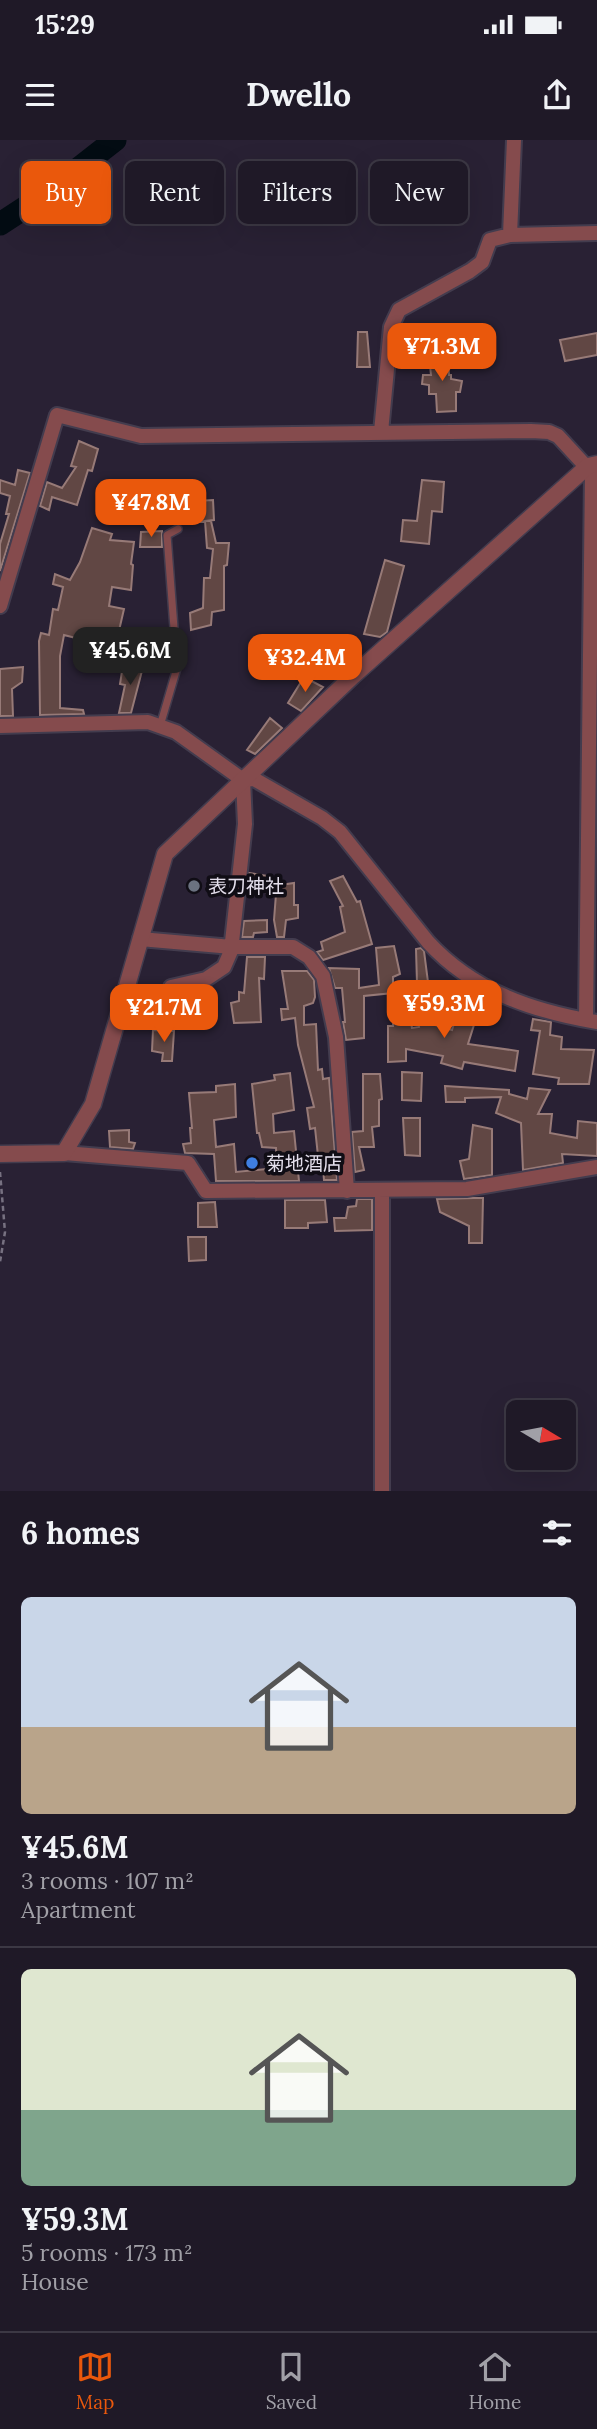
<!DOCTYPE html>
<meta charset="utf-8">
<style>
:root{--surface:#1f1927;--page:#2c2633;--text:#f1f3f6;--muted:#a1a0a7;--line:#3c3844;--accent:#ea580c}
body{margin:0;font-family:Lora,"Noto Sans JP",serif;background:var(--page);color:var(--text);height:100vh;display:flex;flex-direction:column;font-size:26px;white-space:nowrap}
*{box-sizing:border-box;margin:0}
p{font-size:23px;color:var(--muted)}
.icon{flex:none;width:38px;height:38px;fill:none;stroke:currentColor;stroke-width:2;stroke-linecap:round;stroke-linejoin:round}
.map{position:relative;height:1351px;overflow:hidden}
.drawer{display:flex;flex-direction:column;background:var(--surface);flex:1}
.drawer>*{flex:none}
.guide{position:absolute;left:21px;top:21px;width:556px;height:63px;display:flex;gap:14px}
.needle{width:46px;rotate:100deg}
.controls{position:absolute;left:506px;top:1260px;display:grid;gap:14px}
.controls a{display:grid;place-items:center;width:70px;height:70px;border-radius:10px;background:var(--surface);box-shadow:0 7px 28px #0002,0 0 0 2px var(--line);font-size:35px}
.price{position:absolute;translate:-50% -60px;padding:0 16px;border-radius:14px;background:var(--accent);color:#fff;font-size:23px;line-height:46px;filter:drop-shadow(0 2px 4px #0008)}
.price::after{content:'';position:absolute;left:50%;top:42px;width:21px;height:16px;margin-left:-10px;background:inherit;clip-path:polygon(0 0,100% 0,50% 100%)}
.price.selected{background:#222;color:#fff}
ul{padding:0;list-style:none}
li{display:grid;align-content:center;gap:14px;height:371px;padding:0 21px}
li+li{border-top:2px solid var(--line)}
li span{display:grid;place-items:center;height:217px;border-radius:10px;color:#555}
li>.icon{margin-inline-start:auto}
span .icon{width:126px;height:126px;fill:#fffc;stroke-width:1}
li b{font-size:30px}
h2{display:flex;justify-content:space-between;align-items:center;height:84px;padding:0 21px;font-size:30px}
.tag{padding:0 24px;border-radius:10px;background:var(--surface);box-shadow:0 7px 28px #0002,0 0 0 2px var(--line);font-size:24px;line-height:63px}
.tag.selected{background:var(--accent);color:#fff}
.status{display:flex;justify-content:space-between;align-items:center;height:49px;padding:0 35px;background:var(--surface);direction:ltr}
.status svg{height:19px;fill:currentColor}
header{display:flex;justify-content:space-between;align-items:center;height:91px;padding:0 21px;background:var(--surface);font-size:32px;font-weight:700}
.menu{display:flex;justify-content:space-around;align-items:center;height:98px;border-top:2px solid var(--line);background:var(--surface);font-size:19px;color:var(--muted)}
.menu a{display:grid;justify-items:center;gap:4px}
.menu .selected{color:var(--accent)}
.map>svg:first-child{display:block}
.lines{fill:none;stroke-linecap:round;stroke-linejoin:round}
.river{stroke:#030c13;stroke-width:23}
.building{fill:#614744;stroke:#977a77;stroke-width:2}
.service-casing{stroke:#433c4e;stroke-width:10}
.minor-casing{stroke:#433c4e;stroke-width:18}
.tertiary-casing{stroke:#433c4e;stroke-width:19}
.path{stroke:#777181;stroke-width:2.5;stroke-dasharray:5 3.5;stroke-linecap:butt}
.service{stroke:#854b4d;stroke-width:7}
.minor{stroke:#854b4d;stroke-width:14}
.tertiary{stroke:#854b4d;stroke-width:16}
.worship-dot{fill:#6b7280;stroke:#100d15;stroke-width:2.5}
.shop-dot{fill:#3f7fe0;stroke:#100d15;stroke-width:2.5}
.labels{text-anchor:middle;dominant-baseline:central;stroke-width:7;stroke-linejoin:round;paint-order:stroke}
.poi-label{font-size:19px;fill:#e4dfec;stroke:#100d15;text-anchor:start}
</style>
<div class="status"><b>15:29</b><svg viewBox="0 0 49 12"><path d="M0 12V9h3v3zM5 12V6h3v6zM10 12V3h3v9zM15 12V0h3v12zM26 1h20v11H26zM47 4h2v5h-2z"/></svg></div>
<header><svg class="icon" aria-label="menu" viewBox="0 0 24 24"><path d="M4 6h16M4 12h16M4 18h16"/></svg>Dwello<svg class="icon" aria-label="share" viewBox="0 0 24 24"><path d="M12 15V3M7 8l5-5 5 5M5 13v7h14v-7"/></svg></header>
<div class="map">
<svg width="597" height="1351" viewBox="0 0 597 1351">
<rect width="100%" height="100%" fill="#292134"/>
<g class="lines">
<path class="river" d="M 0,84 L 46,54 L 115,0"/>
</g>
<path class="building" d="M 358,192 L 367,192 L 370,227 L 357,227 Z
M 597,193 L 597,215 L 565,221 L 560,200 Z
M 448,213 L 449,235 L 451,235 L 451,239 L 462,241 L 460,252 L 456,252 L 456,271 L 437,272 L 436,254 L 429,254 L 429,245 L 422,244 L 423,235 L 431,235 L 429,216 Z
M 79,301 L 98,309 L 92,331 L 88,330 L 77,365 L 52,357 L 49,370 L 40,366 L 47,342 L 62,348 L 76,327 L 71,326 Z
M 18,330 L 30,333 L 0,431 L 0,404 L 9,374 L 6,374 L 10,356 L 0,353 L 0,340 L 15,345 Z
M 422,340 L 444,342 L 442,372 L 432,371 L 429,404 L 401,401 L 403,380 L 417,381 Z
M 213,360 L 214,380 L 195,382 L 196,361 Z
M 205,381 L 211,381 L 216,403 L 229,403 L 227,425 L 224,426 L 224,470 L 212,472 L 211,485 L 191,490 L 190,473 L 203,468 L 204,438 L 210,438 L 213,409 L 207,408 Z
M 92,388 L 112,394 L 110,400 L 134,402 L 131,424 L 133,425 L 131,450 L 112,447 L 109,466 L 124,469 L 115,508 L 64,495 L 60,516 L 60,568 L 83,570 L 84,574 L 40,575 L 39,501 L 41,493 L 49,495 L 53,469 L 58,470 L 63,447 L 53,444 L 55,434 L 70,440 L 80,422 Z
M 162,391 L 162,407 L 140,407 L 141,392 Z
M 385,420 L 404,426 L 387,492 L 380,497 L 364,494 Z
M 123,525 L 143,527 L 131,573 L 119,573 L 125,545 L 120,544 Z
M 23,527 L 22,542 L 12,549 L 13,576 L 0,576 L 0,529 Z
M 304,537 L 323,547 L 301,571 L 288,563 Z
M 270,578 L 282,588 L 255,614 L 247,610 Z
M 249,733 L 268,736 L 267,747 L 294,743 L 294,765 L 298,765 L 298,778 L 286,780 L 284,797 L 277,797 L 274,780 L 276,754 L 247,749 Z
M 343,736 L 357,762 L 360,761 L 372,804 L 323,820 L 317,812 L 323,810 L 321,802 L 345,792 L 340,767 L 343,766 L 330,741 Z
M 267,780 L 267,792 L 254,793 L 253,797 L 242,797 L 244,781 Z
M 394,806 L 400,834 L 393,837 L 393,853 L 364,856 L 364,898 L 346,900 L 343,882 L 345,882 L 342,848 L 335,848 L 329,828 L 359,829 L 359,848 L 379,845 L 376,808 Z
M 421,808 L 424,811 L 428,842 L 417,843 L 416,809 Z
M 247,817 L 265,817 L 264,839 L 259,838 L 261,882 L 234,883 L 231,863 L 239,861 L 239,852 L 244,853 Z
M 282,831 L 307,831 L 314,840 L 315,857 L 313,863 L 304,866 L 304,885 L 316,884 L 318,930 L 322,929 L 323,939 L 329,938 L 337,1040 L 324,1040 L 322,1016 L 318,1016 L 315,988 L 310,989 L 307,968 L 314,967 L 298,905 L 295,878 L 282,880 L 281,869 L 288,869 Z
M 406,857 L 412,888 L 419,887 L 418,880 L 452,890 L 462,858 L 473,861 L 471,866 L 479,869 L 468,904 L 518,911 L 515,931 L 464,922 L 462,929 L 441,923 L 443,916 L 406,909 L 406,921 L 388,922 L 388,886 L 393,886 L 394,858 Z
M 533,879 L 551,882 L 550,895 L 562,897 L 561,909 L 594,910 L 589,944 L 558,944 L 559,938 L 533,934 L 540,891 L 531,890 Z
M 153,890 L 174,891 L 172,921 L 162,921 L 163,913 L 152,911 Z
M 402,932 L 422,933 L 421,961 L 402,960 Z
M 290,933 L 294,970 L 273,974 L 274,993 L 294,991 L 299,1041 L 216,1041 L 214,1014 L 185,1013 L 183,1004 L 191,1003 L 190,988 L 192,988 L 189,953 L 216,952 L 216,946 L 235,944 L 236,977 L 214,980 L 216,1007 L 234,1004 L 236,1032 L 277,1028 L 276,1008 L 262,1007 L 259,993 L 257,993 L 252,944 L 275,940 L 274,935 Z
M 363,934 L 380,934 L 382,959 L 379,960 L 379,986 L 372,987 L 374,1007 L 359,1007 L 364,1030 L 355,1032 L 352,992 L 363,991 Z
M 445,946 L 509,950 L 509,954 L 527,959 L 529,948 L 550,950 L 538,974 L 552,974 L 550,993 L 577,998 L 578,981 L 597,983 L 597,1016 L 562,1014 L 563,1023 L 523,1030 L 521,983 L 496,973 L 501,957 L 465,958 L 465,962 L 446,962 Z
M 403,978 L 420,978 L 420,1016 L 405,1015 Z
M 473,985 L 492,989 L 492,1035 L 464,1039 L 460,1021 L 469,1019 Z
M 129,990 L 129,1002 L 135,1003 L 133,1009 L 110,1007 L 109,991 Z
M 474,1058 L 483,1058 L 482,1103 L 469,1103 L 469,1086 L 440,1072 L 437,1059 Z
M 357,1059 L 372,1059 L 372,1090 L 335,1091 L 334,1078 L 346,1078 L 348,1067 L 356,1066 Z
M 285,1060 L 325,1060 L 327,1082 L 308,1083 L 308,1088 L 285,1088 Z
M 215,1062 L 217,1087 L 198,1087 L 198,1063 Z
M 188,1097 L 206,1097 L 206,1120 L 189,1121 Z"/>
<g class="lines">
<g class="service-casing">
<path id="service" d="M 160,586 L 177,528 L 167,395 L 178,389"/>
</g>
<g class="minor-casing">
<path id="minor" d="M 510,95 L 514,0
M 381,292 L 391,187 L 399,170 L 470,131 L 482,122 L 490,100 L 510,95 L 597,93
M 0,466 L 57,275 L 141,296 L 531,291 L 549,292 L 558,296 L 592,333 L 586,880
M 0,586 L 148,582 L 176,592 L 243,640 L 245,684 L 231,811 L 224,827 L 206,839 L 171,847
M 243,640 L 254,639 L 322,678 L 340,692 L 428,802 C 473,851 532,871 597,882
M 140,799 L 232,807 L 293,807 L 309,817 L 323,836 L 336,897 L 347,1051
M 64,1013 L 188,1023 L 206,1051 L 467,1049 L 597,1027
M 382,1050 L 382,1351"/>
</g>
<g class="tertiary-casing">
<path id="tertiary" d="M 0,1014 L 64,1013 L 93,964 L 165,714 L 353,536 L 588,326 L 597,324"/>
</g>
<path class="path" d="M 0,1032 L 5,1092 L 0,1122"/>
<use href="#service" class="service"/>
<use href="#minor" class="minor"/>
<use href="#tertiary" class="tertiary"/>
</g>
<circle class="worship-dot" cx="194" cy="746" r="7"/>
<circle class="shop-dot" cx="252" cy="1023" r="7"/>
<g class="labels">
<g class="poi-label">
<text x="208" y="746">表刀神社</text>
<text x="266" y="1023">菊地酒店</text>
</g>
</g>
</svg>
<div class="controls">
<a><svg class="needle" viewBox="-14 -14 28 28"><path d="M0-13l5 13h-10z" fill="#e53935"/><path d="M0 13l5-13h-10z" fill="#a1a0a7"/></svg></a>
</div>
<b class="price" style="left:442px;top:243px">¥71.3M</b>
<b class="price" style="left:151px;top:399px">¥47.8M</b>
<b class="price selected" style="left:130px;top:547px">¥45.6M</b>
<b class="price" style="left:305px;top:554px">¥32.4M</b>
<b class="price" style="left:444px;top:900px">¥59.3M</b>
<b class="price" style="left:164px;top:904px">¥21.7M</b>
<div class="guide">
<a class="tag selected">Buy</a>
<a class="tag">Rent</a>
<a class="tag">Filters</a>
<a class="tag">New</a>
</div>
</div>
<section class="drawer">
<h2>6 homes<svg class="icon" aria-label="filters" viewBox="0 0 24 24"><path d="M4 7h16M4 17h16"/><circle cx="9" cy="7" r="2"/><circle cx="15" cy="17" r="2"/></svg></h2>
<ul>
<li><span style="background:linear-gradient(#c9d6e8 60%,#b9a48a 0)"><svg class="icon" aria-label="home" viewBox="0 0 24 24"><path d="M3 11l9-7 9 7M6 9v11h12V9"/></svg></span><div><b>¥45.6M</b><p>3 rooms · 107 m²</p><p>Apartment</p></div></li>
<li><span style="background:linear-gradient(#dfe7d0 65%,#7fa58c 0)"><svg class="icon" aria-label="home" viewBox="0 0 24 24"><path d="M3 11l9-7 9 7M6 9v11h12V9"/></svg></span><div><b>¥59.3M</b><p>5 rooms · 173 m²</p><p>House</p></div></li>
</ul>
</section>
<nav class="menu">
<a class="selected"><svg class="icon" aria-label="map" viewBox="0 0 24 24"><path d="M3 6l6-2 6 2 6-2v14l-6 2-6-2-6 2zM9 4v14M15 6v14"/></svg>Map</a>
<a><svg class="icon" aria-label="saved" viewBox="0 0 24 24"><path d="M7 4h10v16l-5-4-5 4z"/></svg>Saved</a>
<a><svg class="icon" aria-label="home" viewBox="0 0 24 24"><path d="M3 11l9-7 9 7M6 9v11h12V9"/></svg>Home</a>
</nav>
